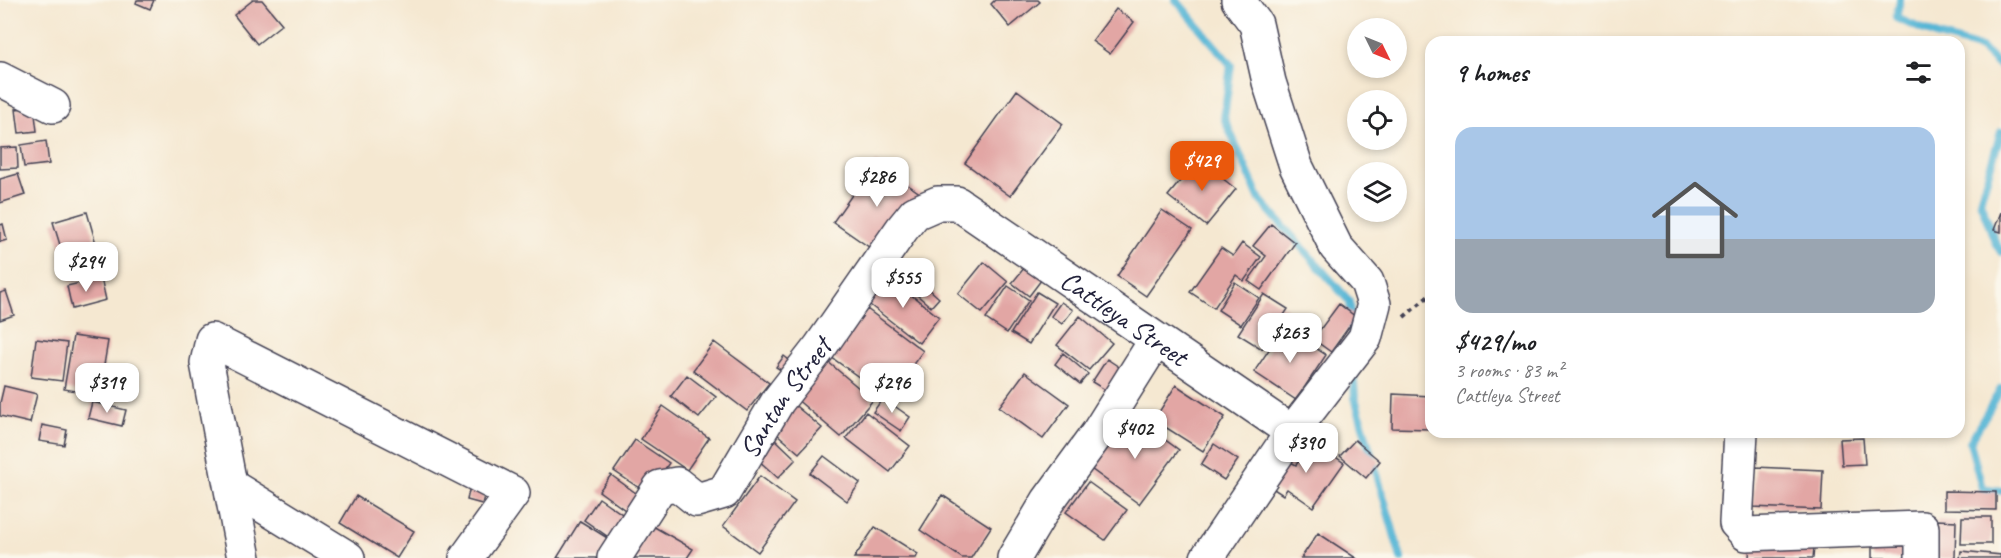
<!DOCTYPE html>
<meta charset="utf-8">
<style>
:root{--surface:#fff;--page:#f6f6f6;--text:#202124;--muted:#757577;--line:#e0e0e0;--accent:#ea580c}
body{margin:0;font-family:Caveat,sans-serif;background:var(--page);color:var(--text);height:100vh;display:flex;flex-direction:column;font-size:22px;white-space:nowrap}
*{box-sizing:border-box;margin:0}
p{font-size:20px;color:var(--muted)}
.icon{flex:none;width:33px;height:33px;fill:none;stroke:currentColor;stroke-width:2;stroke-linecap:round;stroke-linejoin:round}
.map{position:relative;flex:1;overflow:hidden}
.drawer{position:absolute;left:1425px;top:36px;width:540px;height:402px;display:flex;flex-direction:column;background:var(--surface);border-radius:18px;box-shadow:0 3px 9px #0003}
.drawer>*{flex:none}
.needle{width:39px;rotate:133deg}
.buttons{position:absolute;left:1347px;top:18px;display:grid;gap:12px}
.buttons a{display:grid;place-items:center;width:60px;height:60px;border-radius:50%;background:var(--surface);box-shadow:0 3px 9px #0003;font-size:30px}
.price{position:absolute;translate:-50% -51px;padding:0 14px;border-radius:12px;background:#fff;color:#222;font-size:20px;line-height:39px;filter:drop-shadow(0 2px 3px #0008)}
.price::after{content:'';position:absolute;left:50%;top:36px;width:18px;height:14px;margin-left:-9px;background:inherit;clip-path:polygon(0 0,100% 0,50% 100%)}
.price.on{background:var(--accent);color:#fff}
ul{padding:0;list-style:none}
li{display:grid;align-content:center;gap:12px;height:318px;padding:0 30px}
li+li{border-top:2px solid var(--line)}
li span{display:grid;place-items:center;height:186px;border-radius:18px;color:#555}
li>.icon{margin-inline-start:auto}
span .icon{width:108px;height:108px;fill:#fffc;stroke-width:1}
li b{font-size:26px}
h2{display:flex;justify-content:space-between;align-items:center;height:72px;padding:0 30px;font-size:26px}
.map>svg:first-child{display:block}
.lines{fill:none;stroke-linecap:round;stroke-linejoin:round}
.stream{stroke:#57b6d5;stroke-width:8}
.building{fill:#e2a6a4}
.minor-casing{stroke:#424052;stroke-width:36}
.path{stroke:#424052;stroke-width:4;stroke-dasharray:4.5 4.5;stroke-linecap:butt}
.minor{stroke:#fff;stroke-width:33}
.labels{text-anchor:middle;dominant-baseline:central;stroke-width:4.5;stroke-linejoin:round;paint-order:stroke}
.street-label{font-size:28px;fill:#22223b;stroke:#fbf7ec}
</style>
<div class="map">
<svg width="2001" height="558" viewBox="0 0 2001 558">
<rect width="100%" height="100%" fill="#fbf7ec"/>
<filter id="ink" filterUnits="userSpaceOnUse"><feTurbulence type="fractalNoise" baseFrequency=".0167" numOctaves="2"/><feDisplacementMap in="SourceGraphic" scale="12" xChannelSelector="R" yChannelSelector="G"/><feConvolveMatrix kernelMatrix="1 2 1 2 8 2 1 2 1" color-interpolation-filters="sRGB"/></filter>
<filter id="wash" filterUnits="userSpaceOnUse"><feTurbulence type="fractalNoise" baseFrequency=".008" numOctaves="4" result="noise"/><feDisplacementMap in="SourceGraphic" scale="24" xChannelSelector="R" yChannelSelector="G"/><feGaussianBlur stdDeviation="1.35" result="paint"/><feColorMatrix in="noise" values="0 0 0 0 0 0 0 0 0 0 0 0 0 0 0 0 0 1.4 0 .05"/><feComposite in="paint" operator="in"/></filter>
<g filter="url(#wash)">
<rect width="100%" height="100%" fill="#f5e8d1"/>
<g class="lines">
<path class="stream" d="M 1176,0 L 1231,65 L 1224,118 L 1260,200 L 1350,302 L 1352,337
M 1900,0 L 1896,18 L 1938,36 L 1981,48 L 2001,67
M 2001,132 L 1980,201 L 1996,244 L 2001,252
M 1353,368 L 1355,398 L 1401,558
M 2001,389 L 1970,442 L 1982,488 L 2001,491"/>
</g>
<g id="blocks">
<path class="building" d="M 137,0 L 154,0 L 150,9 L 136,3 Z
M 253,0 L 262,0 L 282,24 L 257,44 L 234,15 Z
M 995,0 L 1038,0 L 1040,2 L 1010,27 L 991,4 Z
M 1116,9 L 1134,22 L 1110,54 L 1092,41 Z
M 1017,90 L 1063,124 L 1010,196 L 965,163 Z
M 34,107 L 37,131 L 19,133 L 16,109 Z
M 46,141 L 49,164 L 24,167 L 21,145 Z
M 17,147 L 18,168 L 0,169 L 0,148 Z
M 1198,159 L 1236,189 L 1206,226 L 1168,196 Z
M 875,162 L 921,194 L 879,254 L 833,222 Z
M 18,174 L 25,195 L 0,203 L 0,179 Z
M 1162,210 L 1192,230 L 1146,296 L 1117,276 Z
M 87,212 L 104,272 L 71,281 L 53,222 Z
M 2001,212 L 2001,232 L 1994,230 Z
M 3,224 L 7,240 L 0,242 L 0,225 Z
M 1271,224 L 1295,243 L 1261,290 L 1248,281 L 1266,256 L 1253,246 Z
M 1242,243 L 1261,257 L 1244,281 L 1236,275 L 1214,308 L 1190,292 L 1221,248 L 1233,256 Z
M 984,262 L 1008,282 L 982,313 L 958,294 Z
M 1029,262 L 1045,275 L 1029,296 L 1012,283 Z
M 887,276 L 939,317 L 919,343 L 866,302 Z
M 101,278 L 106,300 L 72,309 L 67,286 Z
M 919,280 L 939,298 L 931,307 L 911,290 Z
M 1235,282 L 1259,298 L 1241,325 L 1218,310 Z
M 1008,286 L 1029,300 L 1007,333 L 986,319 Z
M 6,291 L 14,315 L 0,320 L 0,293 Z
M 1037,292 L 1055,303 L 1029,344 L 1011,333 Z
M 1264,294 L 1288,309 L 1262,349 L 1238,334 Z
M 1061,302 L 1073,310 L 1062,324 L 1051,316 Z
M 1339,304 L 1356,317 L 1331,352 L 1313,339 Z
M 867,309 L 923,351 L 888,398 L 831,357 Z
M 1080,316 L 1112,343 L 1089,370 L 1057,345 Z
M 1284,327 L 1326,355 L 1296,400 L 1254,372 Z
M 73,336 L 108,341 L 99,395 L 64,389 Z
M 36,339 L 67,343 L 62,381 L 31,377 Z
M 714,342 L 769,383 L 747,411 L 693,370 Z
M 1063,353 L 1088,374 L 1080,384 L 1055,364 Z
M 784,356 L 794,364 L 787,374 L 776,367 Z
M 1107,359 L 1122,369 L 1107,391 L 1092,382 Z
M 827,361 L 873,400 L 841,437 L 795,398 Z
M 1025,372 L 1069,404 L 1043,439 L 999,407 Z
M 687,375 L 716,397 L 699,418 L 671,396 Z
M 1176,385 L 1225,417 L 1203,451 L 1154,420 Z
M 4,386 L 37,394 L 30,423 L 0,416 L 0,403 Z
M 1393,394 L 1431,396 L 1431,429 L 1392,428 Z
M 883,398 L 910,417 L 901,431 L 873,412 Z
M 92,402 L 126,410 L 122,426 L 88,418 Z
M 791,402 L 822,428 L 799,453 L 769,427 Z
M 663,406 L 709,438 L 687,470 L 641,439 Z
M 866,412 L 910,446 L 890,472 L 846,438 Z
M 1131,415 L 1179,450 L 1139,504 L 1091,469 Z
M 42,425 L 67,430 L 64,445 L 39,441 Z
M 774,438 L 796,459 L 778,478 L 756,458 Z
M 1863,438 L 1865,464 L 1842,465 L 1840,439 Z
M 635,440 L 669,463 L 648,494 L 614,471 Z
M 1355,440 L 1380,461 L 1366,478 L 1340,456 Z
M 1313,441 L 1344,463 L 1313,507 L 1287,489 L 1283,495 L 1266,484 L 1282,457 L 1296,465 Z
M 1214,444 L 1238,460 L 1224,480 L 1201,465 Z
M 824,456 L 860,483 L 847,501 L 810,473 Z
M 1755,467 L 1823,470 L 1821,510 L 1753,507 Z
M 611,475 L 644,499 L 632,515 L 599,491 Z
M 760,476 L 795,502 L 758,552 L 723,526 Z
M 1088,482 L 1127,510 L 1105,540 L 1066,512 Z
M 470,486 L 486,489 L 482,504 L 467,500 Z
M 1944,491 L 1996,492 L 1996,510 L 1944,509 Z
M 942,495 L 991,527 L 971,558 L 962,558 L 920,530 Z
M 356,496 L 414,531 L 397,558 L 340,523 Z
M 599,498 L 635,523 L 620,545 L 584,520 Z
M 1962,517 L 1991,517 L 1991,544 L 1961,544 Z
M 1937,520 L 1956,521 L 1955,558 L 1935,558 Z
M 580,521 L 617,544 L 608,558 L 557,558 Z
M 651,525 L 693,549 L 687,558 L 631,558 Z
M 875,527 L 918,554 L 916,558 L 854,558 Z
M 1318,533 L 1356,558 L 1301,558 Z
M 1750,542 L 1814,547 L 1813,558 L 1749,558 Z
M 1872,546 L 1906,546 L 1906,558 L 1872,558 Z
M 1961,551 L 2001,555 L 2000,558 L 1960,558 Z"/>
</g>
</g>
<g filter="url(#ink)">
<use href="#blocks" fill-opacity="0" stroke="#424052" stroke-width="1.5"/>
<g class="lines">
<g class="minor-casing">
<g id="minor">
<path d="M 0,79 L 53,106"/>
<path d="M 1741,432 L 1736,523 L 1746,534 L 1922,528 L 1922,558"/>
<path d="M 231,486 L 348,558"/>
<path d="M 244,558 L 207,363 L 212,340 L 513,493 L 466,558"/>
<path id="s1" d="M 614,558 L 660,487 L 677,484 L 697,500 L 724,492 L 778,401 L 820,347 L 902,229 L 915,213 L 938,203 L 957,203 L 1292,432"/>
<path d="M 1014,558 L 1048,501 L 1097,434 L 1156,340"/>
<path d="M 1207,558 L 1292,432 L 1365,338 L 1374,304 L 1367,282 L 1336,247 L 1296,166 L 1269,82 L 1256,24 L 1238,0"/>
</g>
</g>
<path class="path" d="M 1404,317 L 1431,294"/>
<use href="#minor" class="minor"/>
</g>
</g>
<g class="labels">
<g class="street-label">
<text stroke="none"><textPath href="#s1" startOffset="741">Cattleya Street</textPath></text>
<text stroke="none"><textPath href="#s1" startOffset="268">Santan Street</textPath></text>
</g>
</g>
</svg>
<div class="buttons">
<a><svg class="needle" viewBox="-14 -14 28 28"><path d="M0-13l5 13h-10z" fill="#e53935"/><path d="M0 13l5-13h-10z" fill="#757577"/></svg></a>
<a><svg class="icon" aria-label="locate" viewBox="0 0 24 24"><circle cx="12" cy="12" r="6"/><path d="M12 2v4M12 18v4M2 12h4M18 12h4"/></svg></a>
<a><svg class="icon" aria-label="layers" viewBox="0 0 24 24"><path d="M12 4l9 5-9 5-9-5zM3 14l9 5 9-5"/></svg></a>
</div>
<b class="price on" style="left:1202px;top:192px">$429</b>
<b class="price" style="left:877px;top:208px">$286</b>
<b class="price" style="left:86px;top:293px">$294</b>
<b class="price" style="left:903px;top:309px">$555</b>
<b class="price" style="left:1290px;top:364px">$263</b>
<b class="price" style="left:107px;top:414px">$319</b>
<b class="price" style="left:892px;top:414px">$296</b>
<b class="price" style="left:1135px;top:460px">$402</b>
<b class="price" style="left:1306px;top:474px">$390</b>
<section class="drawer">
<h2>9 homes<svg class="icon" aria-label="filters" viewBox="0 0 24 24"><path d="M4 7h16M4 17h16"/><circle cx="9" cy="7" r="2"/><circle cx="15" cy="17" r="2"/></svg></h2>
<ul>
<li><span style="background:linear-gradient(#a9c7e8 60%,#9aa5b1 0)"><svg class="icon" aria-label="home" viewBox="0 0 24 24"><path d="M3 11l9-7 9 7M6 9v11h12V9"/></svg></span><div><b>$429/mo</b><p>3 rooms · 83 m²</p><p>Cattleya Street</p></div></li>
</ul>
</section>
</div>
